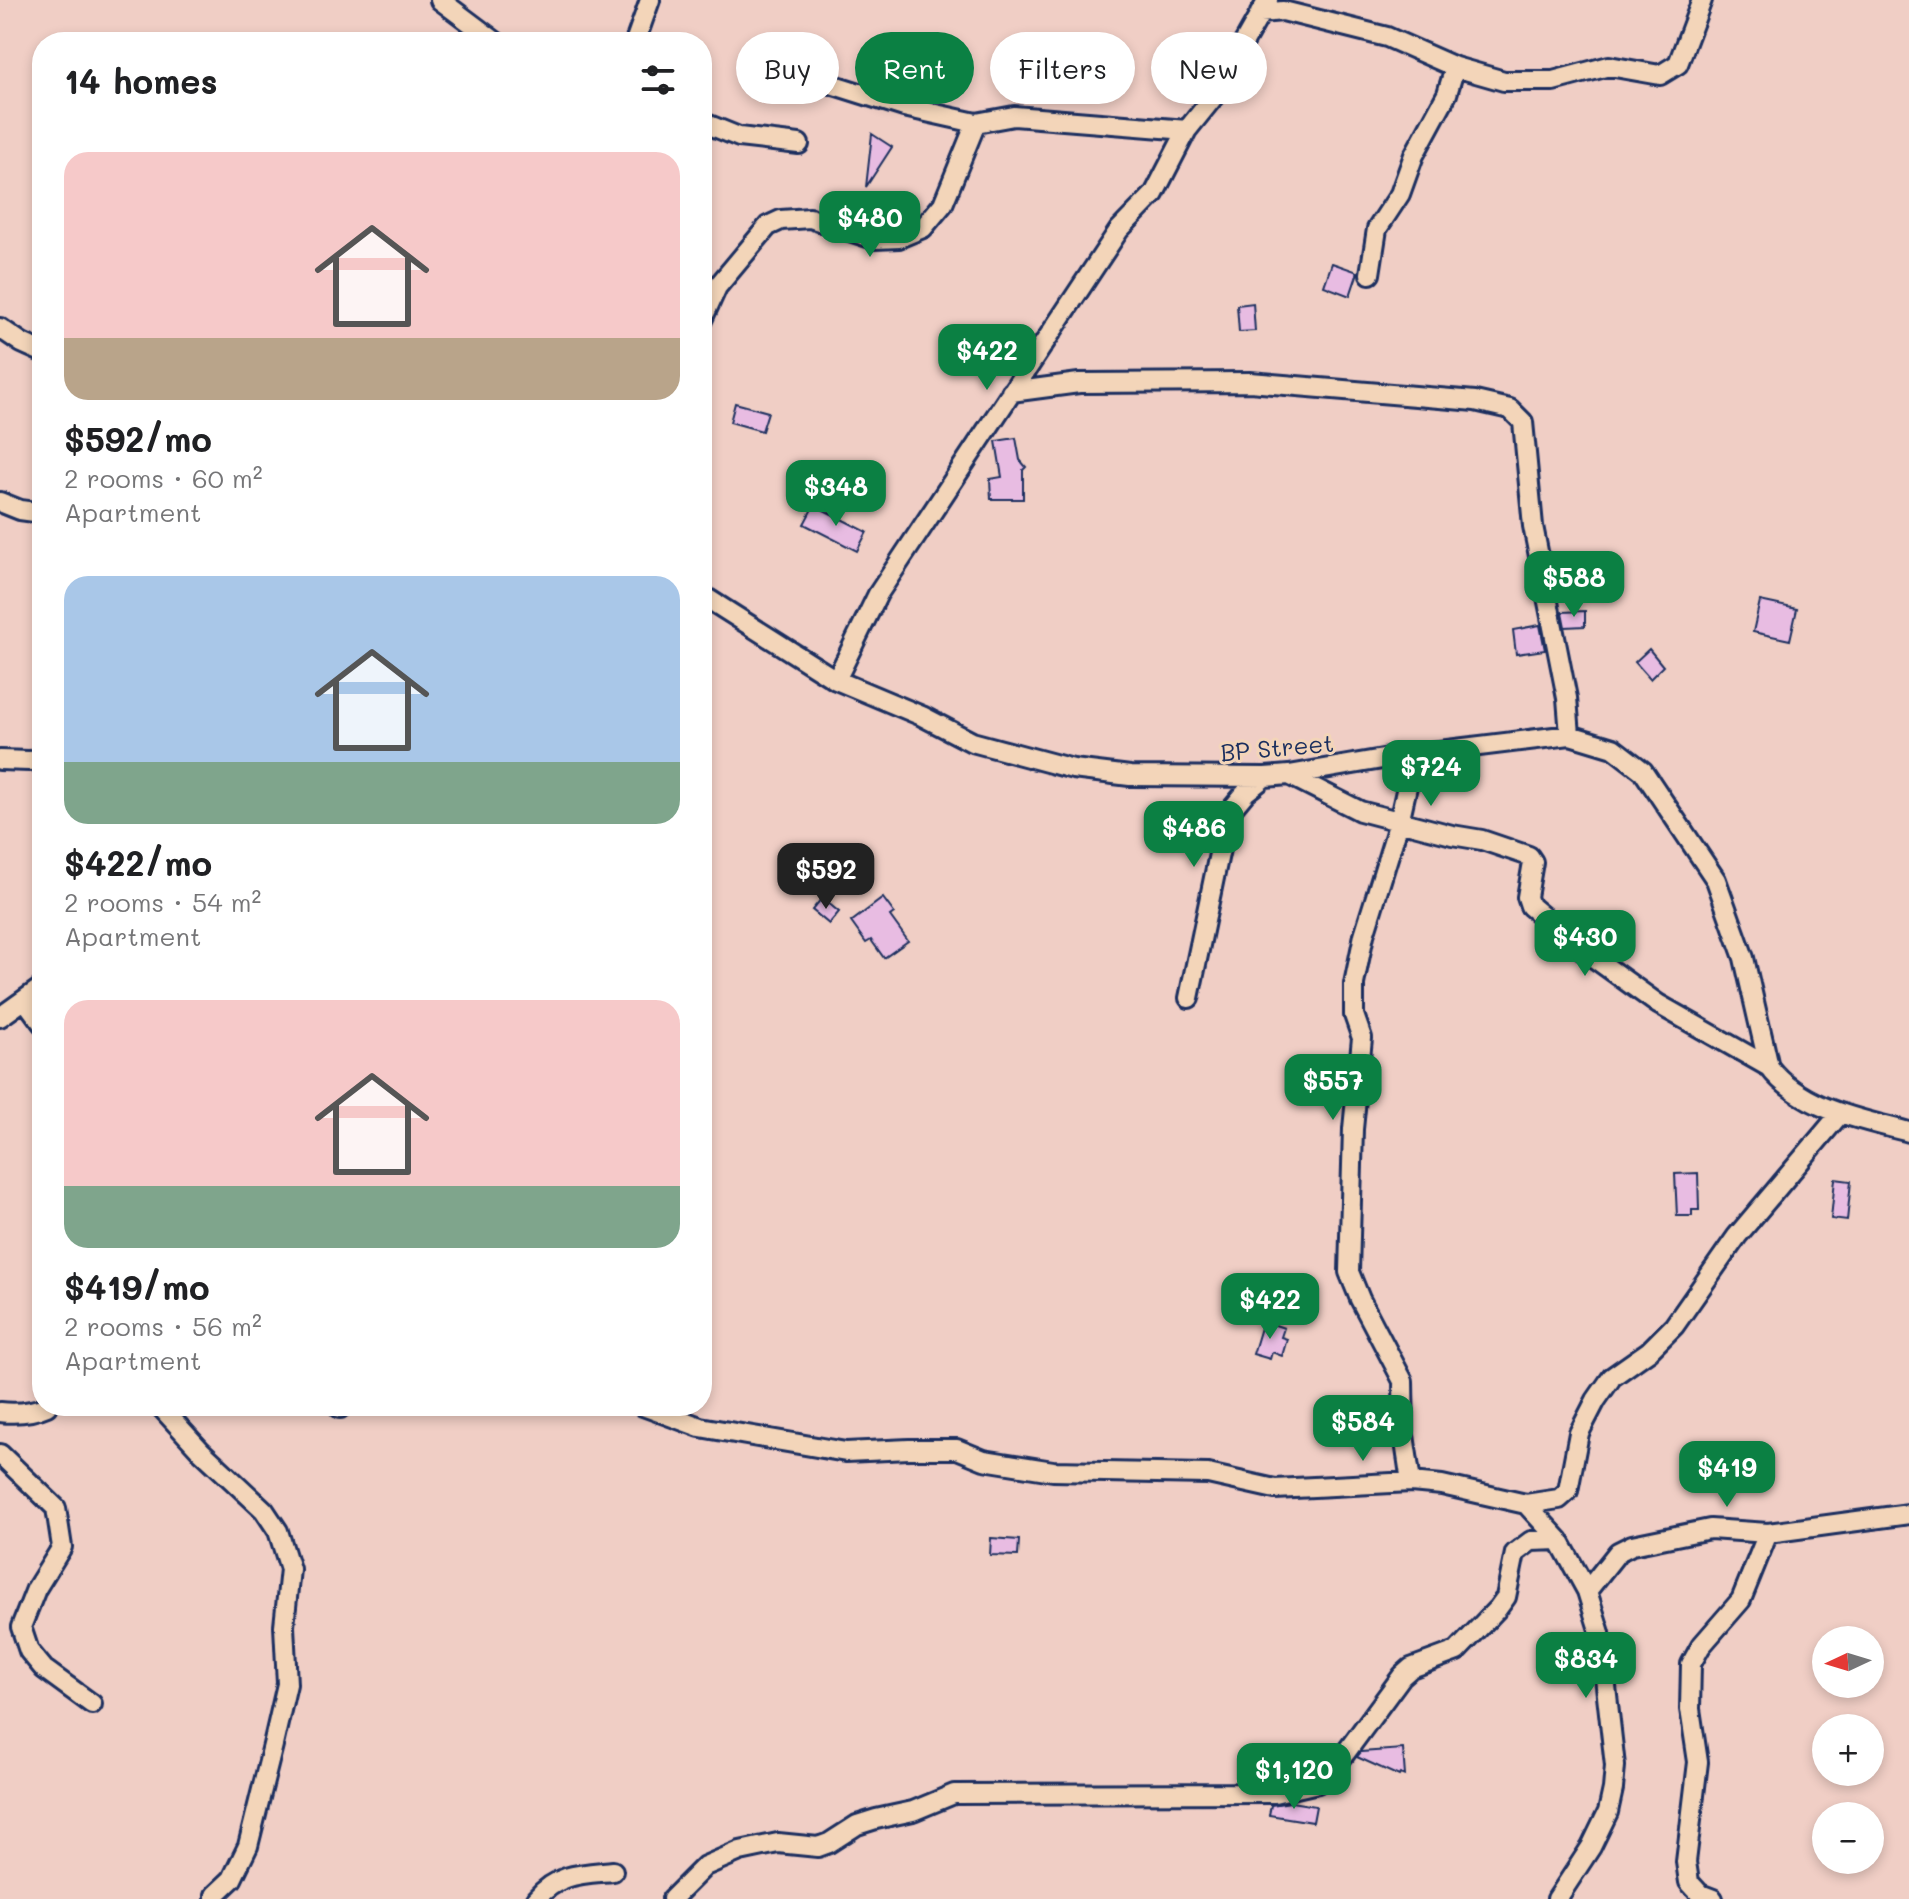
<!DOCTYPE html>
<meta charset="utf-8">
<style>
:root{--surface:#fff;--page:#f2f2f2;--text:#202124;--muted:#757577;--accent:#0b8043}
body{margin:0;font-family:Mali,sans-serif;background:var(--page);color:var(--text);height:100vh;display:flex;flex-direction:column;font-size:30px;white-space:nowrap}
*{box-sizing:border-box;margin:0}
p{font-size:26px;color:var(--muted)}
.icon{flex:none;width:44px;height:44px;fill:none;stroke:currentColor;stroke-width:2;stroke-linecap:round;stroke-linejoin:round}
.map{position:relative;flex:1;overflow:hidden}
.sheet{position:absolute;left:32px;top:32px;width:680px;height:1384px;display:flex;flex-direction:column;background:var(--surface);border-radius:32px;box-shadow:0 4px 12px #0003}
.sheet>*{flex:none}
.banner{position:absolute;left:736px;top:32px;width:760px;height:72px;display:flex;gap:16px}
.needle{width:52px;rotate:266deg}
.tools{position:absolute;left:1812px;top:1626px;display:grid;gap:16px}
.tools a{display:grid;place-items:center;width:72px;height:72px;border-radius:50%;background:var(--surface);box-shadow:0 4px 12px #0003;font-size:40px}
.price{position:absolute;translate:-50% -68px;padding:0 18px;border-radius:16px;background:var(--accent);color:#fff;font-size:26px;line-height:52px;filter:drop-shadow(0 2px 4px #0008)}
.price::after{content:'';position:absolute;left:50%;top:48px;width:24px;height:18px;margin-left:-12px;background:inherit;clip-path:polygon(0 0,100% 0,50% 100%)}
.price.active{background:#222;color:#fff}
ul{padding:0;list-style:none}
li{display:grid;align-content:center;gap:16px;height:424px;padding:0 32px}
li span{display:grid;place-items:center;height:248px;border-radius:24px;color:#555}
li>.icon{margin-inline-start:auto}
span .icon{width:144px;height:144px;fill:#fffc;stroke-width:1}
li b{font-size:34px}
h2{display:flex;justify-content:space-between;align-items:center;height:96px;padding:0 32px;font-size:34px}
.chip{padding:0 28px;border-radius:36px;background:var(--surface);box-shadow:0 4px 12px #0003;font-size:28px;line-height:72px}
.chip.active{background:var(--accent);color:#fff}
.map>svg:first-child{display:block}
.building{fill:#e8bce2;stroke:#1b2f5e;stroke-width:2}
.lines{fill:none;stroke-linecap:round;stroke-linejoin:round}
.minor-casing{stroke:#1b2f5e;stroke-width:24}
.minor{stroke:#f3d5b9;stroke-width:18}
.labels{text-anchor:middle;dominant-baseline:central;stroke-width:6;stroke-linejoin:round;paint-order:stroke}
.street-label{font-size:24px;fill:#1b2f5e;stroke:#f3d5b9}
</style>
<div class="map">
<svg width="1909" height="1899" viewBox="0 0 1909 1899">
<rect width="100%" height="100%" fill="#f0cec5"/>
<filter id="ink" filterUnits="userSpaceOnUse"><feTurbulence type="fractalNoise" baseFrequency=".0125" numOctaves="2"/><feDisplacementMap in="SourceGraphic" scale="16" xChannelSelector="R" yChannelSelector="G"/><feConvolveMatrix kernelMatrix="1 2 1 2 8 2 1 2 1" color-interpolation-filters="sRGB"/></filter>
<g filter="url(#ink)">
<path class="building" d="M 872,134 L 892,147 L 866,187 Z
M 866,193 L 898,196 L 897,213 L 864,209 Z
M 1332,263 L 1358,272 L 1350,296 L 1324,286 Z
M 1253,303 L 1255,331 L 1239,332 L 1237,305 Z
M 735,403 L 768,412 L 762,431 L 730,422 Z
M 1016,438 L 1020,460 L 1026,467 L 1023,470 L 1023,499 L 991,499 L 990,479 L 1002,477 L 996,441 Z
M 814,505 L 867,532 L 857,551 L 804,524 Z
M 1760,601 L 1797,609 L 1790,640 L 1753,632 Z
M 1585,611 L 1585,626 L 1565,627 L 1562,612 Z
M 1540,625 L 1545,650 L 1516,654 L 1513,630 Z
M 1649,649 L 1663,666 L 1650,679 L 1635,662 Z
M 822,898 L 839,912 L 829,924 L 812,910 Z
M 883,898 L 894,913 L 890,916 L 908,941 L 884,958 L 871,940 L 866,943 L 851,922 Z
M 1698,1173 L 1699,1210 L 1692,1210 L 1692,1216 L 1677,1216 L 1675,1174 Z
M 1835,1179 L 1851,1181 L 1847,1221 L 1831,1219 Z
M 1263,1321 L 1284,1328 L 1281,1337 L 1287,1339 L 1282,1356 L 1272,1352 L 1270,1359 L 1253,1354 Z
M 991,1538 L 1019,1540 L 1018,1556 L 990,1555 Z
M 1403,1749 L 1405,1776 L 1400,1774 L 1399,1776 L 1357,1757 L 1361,1752 Z
M 1291,1802 L 1316,1806 L 1313,1822 L 1269,1815 L 1271,1805 Z"/>
<g class="lines">
<g class="minor-casing">
<path id="minor" d="M 440,0 L 496,42
M 1260,13 L 1283,11 L 1387,37 L 1455,67 L 1504,81 L 1553,81 L 1609,66 L 1660,75 L 1678,64 L 1702,0
M 635,42 L 650,0
M 834,85 L 904,107 L 976,123 L 1014,116 L 1187,130 L 1212,99 L 1268,0
M 702,122 L 739,137 L 799,144
M 1370,274 L 1377,229 L 1400,194 L 1414,155 L 1447,94 L 1455,67
M 702,320 L 717,287 L 768,226 L 781,220 L 810,218 L 874,239 L 899,238 L 923,228 L 943,204 L 976,123
M 0,328 L 22,343 L 42,352
M 1011,392 L 1079,383 L 1250,382 L 1475,401 L 1510,409 L 1523,422 L 1533,526 L 1567,698 L 1570,735
M 0,502 L 20,510 L 42,513
M 702,595 L 836,680 L 922,716 L 972,742 L 1073,769 L 1130,776 L 1265,777 L 1289,775 L 1406,755 L 1570,735 L 1613,748 L 1643,771 L 1716,880 L 1744,958 L 1769,1067 C 1801,1109 1860,1119 1909,1132
M 836,680 L 878,594 L 1119,230 L 1154,194 L 1187,130
M 1406,755 L 1408,782 L 1399,822 L 1364,935 L 1354,984 L 1354,1015 L 1362,1038 L 1353,1129 L 1349,1272 L 1360,1299 L 1403,1381 L 1404,1435 L 1411,1482
M 0,760 L 29,761 L 42,760
M 1289,775 L 1360,811 L 1452,835 L 1482,840 L 1529,856 L 1533,862 L 1527,897 L 1530,906 L 1583,950 L 1658,1004 L 1769,1067
M 1189,998 L 1220,849 L 1231,810 L 1246,792 L 1265,777
M 25,1000 L 42,1023
M 0,1017 L 42,987
M 160,1406 L 201,1451 L 264,1510 L 278,1531 L 290,1569 L 284,1626 L 287,1684 L 273,1745 L 248,1846 L 232,1879 L 215,1895 L 215,1899
M 643,1406 L 700,1427 L 846,1452 L 909,1449 L 957,1449 L 984,1460 L 1053,1471 L 1208,1474 L 1275,1489 L 1411,1482 L 1442,1485 L 1526,1504 L 1559,1499 L 1568,1491 L 1579,1433 L 1596,1400 L 1612,1377 L 1649,1351 L 1674,1326 L 1737,1236 L 1840,1114
M 340,1408 L 342,1406
M 0,1412 C 16,1414 31,1413 47,1406
M 0,1454 L 56,1508 L 62,1547 L 36,1589 L 21,1627 L 29,1651 L 44,1669 L 92,1704
M 1526,1504 L 1559,1540 L 1587,1591 L 1600,1633 L 1615,1766 L 1613,1789 L 1608,1812 L 1591,1847 L 1557,1899
M 1587,1591 L 1618,1552 L 1632,1545 L 1710,1529 L 1768,1533 L 1909,1514
M 536,1899 C 558,1873 582,1874 613,1871
M 672,1899 L 705,1866 L 740,1851 L 778,1843 L 818,1847 L 829,1843 L 857,1825 L 876,1819 L 913,1811 L 954,1794 L 1274,1793 L 1318,1783 L 1330,1774 L 1402,1676 L 1411,1668 L 1457,1651 L 1498,1608 L 1506,1597 L 1515,1553 L 1531,1541 L 1559,1540
M 1713,1899 L 1700,1894 L 1689,1882 L 1686,1862 L 1698,1762 L 1690,1709 L 1691,1664 L 1701,1646 L 1741,1600 L 1768,1533"/>
</g>
<use href="#minor" class="minor"/>
</g>
</g>
<g class="labels">
<g class="street-label">
<text transform="translate(1277 747) rotate(-5)">BP Street</text>
</g>
</g>
</svg>
<div class="tools">
<a><svg class="needle" viewBox="-14 -14 28 28"><path d="M0-13l5 13h-10z" fill="#e53935"/><path d="M0 13l5-13h-10z" fill="#757577"/></svg></a>
<a>+</a>
<a>−</a>
</div>
<b class="price" style="left:870px;top:259px">$480</b>
<b class="price" style="left:987px;top:392px">$422</b>
<b class="price" style="left:836px;top:528px">$348</b>
<b class="price" style="left:1574px;top:619px">$588</b>
<b class="price" style="left:1431px;top:808px">$724</b>
<b class="price" style="left:1194px;top:869px">$486</b>
<b class="price active" style="left:826px;top:911px">$592</b>
<b class="price" style="left:1585px;top:978px">$430</b>
<b class="price" style="left:1333px;top:1122px">$557</b>
<b class="price" style="left:1270px;top:1341px">$422</b>
<b class="price" style="left:1363px;top:1463px">$584</b>
<b class="price" style="left:1727px;top:1509px">$419</b>
<b class="price" style="left:1586px;top:1700px">$834</b>
<b class="price" style="left:1294px;top:1811px">$1,120</b>
<div class="banner">
<a class="chip">Buy</a>
<a class="chip active">Rent</a>
<a class="chip">Filters</a>
<a class="chip">New</a>
</div>
<section class="sheet">
<h2>14 homes<svg class="icon" aria-label="filters" viewBox="0 0 24 24"><path d="M4 7h16M4 17h16"/><circle cx="9" cy="7" r="2"/><circle cx="15" cy="17" r="2"/></svg></h2>
<ul>
<li><span style="background:linear-gradient(#f6c9c9 75%,#b9a48a 0)"><svg class="icon" aria-label="home" viewBox="0 0 24 24"><path d="M3 11l9-7 9 7M6 9v11h12V9"/></svg></span><div><b>$592/mo</b><p>2 rooms · 60 m²</p><p>Apartment</p></div></li>
<li><span style="background:linear-gradient(#a9c7e8 75%,#7fa58c 0)"><svg class="icon" aria-label="home" viewBox="0 0 24 24"><path d="M3 11l9-7 9 7M6 9v11h12V9"/></svg></span><div><b>$422/mo</b><p>2 rooms · 54 m²</p><p>Apartment</p></div></li>
<li><span style="background:linear-gradient(#f6c9c9 75%,#7fa58c 0)"><svg class="icon" aria-label="home" viewBox="0 0 24 24"><path d="M3 11l9-7 9 7M6 9v11h12V9"/></svg></span><div><b>$419/mo</b><p>2 rooms · 56 m²</p><p>Apartment</p></div></li>
</ul>
</section>
</div>
